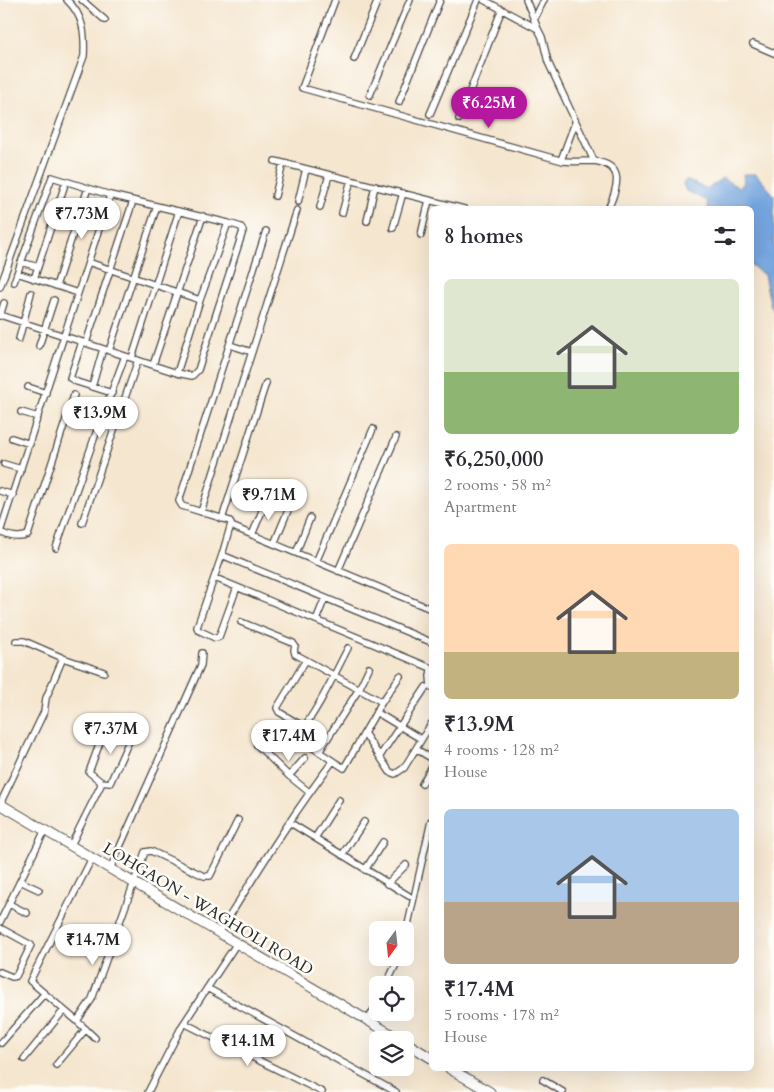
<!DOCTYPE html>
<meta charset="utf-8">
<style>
:root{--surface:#fff;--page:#f2f2f3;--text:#2b2b33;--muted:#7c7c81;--accent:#b5179e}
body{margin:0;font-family:Cardo,serif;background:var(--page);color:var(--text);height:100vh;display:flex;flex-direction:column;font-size:19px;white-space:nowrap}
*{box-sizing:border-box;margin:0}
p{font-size:16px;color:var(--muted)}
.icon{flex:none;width:28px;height:28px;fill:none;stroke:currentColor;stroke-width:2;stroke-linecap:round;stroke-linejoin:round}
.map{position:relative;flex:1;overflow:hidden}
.details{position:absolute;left:429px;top:206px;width:325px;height:865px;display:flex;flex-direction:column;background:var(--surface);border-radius:8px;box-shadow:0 5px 20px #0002}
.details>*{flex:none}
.needle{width:32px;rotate:195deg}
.buttons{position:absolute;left:369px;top:921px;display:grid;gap:10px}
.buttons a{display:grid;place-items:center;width:45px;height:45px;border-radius:8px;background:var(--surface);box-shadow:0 5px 20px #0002;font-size:25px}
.price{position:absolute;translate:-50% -42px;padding:0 11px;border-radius:18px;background:#fff;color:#222;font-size:16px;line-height:32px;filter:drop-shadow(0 1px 2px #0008)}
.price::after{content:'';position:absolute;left:50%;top:30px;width:15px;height:11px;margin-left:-8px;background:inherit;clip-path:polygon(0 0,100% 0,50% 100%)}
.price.selected{background:var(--accent);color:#fff}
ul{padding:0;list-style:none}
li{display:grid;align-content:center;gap:10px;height:265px;padding:0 15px}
li span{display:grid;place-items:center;height:155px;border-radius:8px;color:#555}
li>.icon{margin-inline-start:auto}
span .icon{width:90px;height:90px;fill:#fffc;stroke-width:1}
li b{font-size:21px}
h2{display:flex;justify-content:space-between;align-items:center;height:60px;padding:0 15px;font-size:21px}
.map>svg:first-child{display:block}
.water{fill:#74a5df;stroke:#506885}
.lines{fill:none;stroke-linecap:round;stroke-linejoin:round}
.street-casing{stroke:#494744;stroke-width:8}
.primary-casing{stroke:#494744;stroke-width:11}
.street{stroke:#fff;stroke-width:5.5}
.primary{stroke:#fff;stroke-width:9}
.labels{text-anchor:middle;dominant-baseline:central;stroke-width:5;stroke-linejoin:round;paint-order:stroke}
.street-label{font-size:16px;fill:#2b2b2b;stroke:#fdfcf7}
</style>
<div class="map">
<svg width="774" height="1092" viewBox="0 0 774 1092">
<rect width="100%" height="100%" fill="#fdfcf7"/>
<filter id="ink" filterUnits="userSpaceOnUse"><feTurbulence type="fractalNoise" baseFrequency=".02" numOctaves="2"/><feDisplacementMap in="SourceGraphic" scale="10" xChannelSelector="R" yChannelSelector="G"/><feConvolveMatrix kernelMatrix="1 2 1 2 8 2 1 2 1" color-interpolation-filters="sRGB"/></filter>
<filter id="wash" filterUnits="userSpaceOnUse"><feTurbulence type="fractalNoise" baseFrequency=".0096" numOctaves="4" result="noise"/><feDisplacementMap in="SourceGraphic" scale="20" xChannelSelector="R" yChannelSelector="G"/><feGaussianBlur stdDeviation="1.12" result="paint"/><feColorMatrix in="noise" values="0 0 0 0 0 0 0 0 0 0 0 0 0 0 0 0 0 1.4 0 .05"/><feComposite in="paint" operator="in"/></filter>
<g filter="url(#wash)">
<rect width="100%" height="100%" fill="#f5e6cf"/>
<path class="water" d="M 743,174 L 756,174 L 774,195 L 774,312 L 770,303 L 764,275 L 751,265 L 751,209 L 708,209 L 707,201 L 686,191 L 683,184 L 686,180 L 708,189 L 722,178 L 738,187 L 744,183 Z"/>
</g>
<g filter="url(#ink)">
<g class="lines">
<g class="street-casing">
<path id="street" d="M 82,0 L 105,20
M 335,0 L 302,88 L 563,161 C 573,162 582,161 592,161 C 626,164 618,187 608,209
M 484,0 L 538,29 L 542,37 L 548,62 L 594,161
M 526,0 L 538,29
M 534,20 L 544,0
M 753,44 L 774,53
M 354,59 L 378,0
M 370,95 L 410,0
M 399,102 L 440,0
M 430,114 L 478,0
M 459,119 L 502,9
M 561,160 L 575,123
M 275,161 L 464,209
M 275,196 L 283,163
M 298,202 L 306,169
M 320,207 L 329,175
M 342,213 L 351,180
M 367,221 L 375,186
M 393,228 L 403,193
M 421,235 L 429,200
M 21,262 L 38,267
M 88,262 L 200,300
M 17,273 L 78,293
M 34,279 L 66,181
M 56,286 L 88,188
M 0,287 L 84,56 C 85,34 84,16 67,0
M 0,315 L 177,373 L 200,300 L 228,223 L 110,195 L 52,177 L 14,282
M 0,316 L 4,303
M 19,339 L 31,293
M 82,342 L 70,378 L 77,382 L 112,393
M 86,343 L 133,201
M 230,345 L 252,352
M 39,346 L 54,300
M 109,351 L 157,206
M 132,358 L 179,211
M 153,365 L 203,216
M 177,373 L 192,376 L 198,370 L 243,231 L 241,227 L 228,223
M 28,387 L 46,393
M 92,387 L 103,349
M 21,412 L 38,417
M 12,438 L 30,444
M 4,464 L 21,469
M 0,491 L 13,495
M 201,512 L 297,210
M 222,519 L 266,383
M 82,523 L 138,360
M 231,526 L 431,609
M 0,532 L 110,195
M 0,532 C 8,536 19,539 28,535 L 74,395
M 252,535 L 267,499
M 274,544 L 289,508
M 56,548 L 95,436 L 125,356
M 296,553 L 310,518
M 222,555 L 431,642
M 316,562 L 373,429
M 338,571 L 396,437
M 215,578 L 431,668
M 237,587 L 219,637 L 215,638 L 198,630 L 197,627 L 222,555 L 231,524 L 230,521 L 224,519 L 182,506 L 179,501 L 266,231
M 316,620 L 325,598
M 63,658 L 104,672
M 431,670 L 430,676 L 431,687
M 382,702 L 400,676
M 376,712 L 421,739
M 304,727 L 279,712 L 277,708 L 306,660
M 364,733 L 390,772 L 395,774 L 404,768 L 431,724
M 257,745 L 289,776 L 309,792
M 416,749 L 431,758
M 319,752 L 359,689 L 369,668
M 380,756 L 426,687
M 333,761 L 300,739 L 298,735 C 318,710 333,677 348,648
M 289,776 L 305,758
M 101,782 L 110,783 L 129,741
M 422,784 L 431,768
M 0,804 L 44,712 L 46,698 L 63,658 L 24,641 L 16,641
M 289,822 L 409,896
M 315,838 L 339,800
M 71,845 L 101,785 L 100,781 L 89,772 L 99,745
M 342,855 L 364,822
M 92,858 L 30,981 L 77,1021 L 92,999 L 145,852 L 151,851 L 204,876 L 210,876 L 238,820
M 110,869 L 201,665 L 202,653
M 365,870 L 383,842
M 20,881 L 39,890
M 387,884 L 406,865
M 9,904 L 27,913
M 0,922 L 45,830
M 0,928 L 31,945 L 16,976 L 12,977 L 0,972
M 219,933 C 256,874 291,816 333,761 L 344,768 L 382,702 L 295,654 L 294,650 L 295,646 L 293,643 L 241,622
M 405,938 L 431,821
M 386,985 L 399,958
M 207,988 L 396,1092
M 368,1020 L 378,1002
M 77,1021 L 95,1038
M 184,1023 L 322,1092
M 1,1043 L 44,994
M 24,1059 L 64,1010
M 56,1065 L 86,1029
M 543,1080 L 563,1092
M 148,1092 L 182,1026 L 237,943"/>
</g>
<g class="primary-casing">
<path id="primary" d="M 0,804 L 401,1040
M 405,1042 L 431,1058
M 450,1069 L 490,1092"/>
</g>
<use href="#street" class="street"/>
<use href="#primary" class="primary"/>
</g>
</g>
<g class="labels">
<g class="street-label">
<text transform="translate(208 909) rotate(31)">LOHGAON - WAGHOLI ROAD</text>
</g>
</g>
</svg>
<div class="buttons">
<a><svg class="needle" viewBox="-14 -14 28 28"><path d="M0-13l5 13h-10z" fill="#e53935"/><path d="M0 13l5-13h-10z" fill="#7c7c81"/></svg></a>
<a><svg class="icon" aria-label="locate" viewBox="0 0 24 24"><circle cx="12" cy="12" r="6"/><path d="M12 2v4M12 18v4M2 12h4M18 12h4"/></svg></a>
<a><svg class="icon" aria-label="layers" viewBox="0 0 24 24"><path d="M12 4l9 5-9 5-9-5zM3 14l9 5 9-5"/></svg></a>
</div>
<b class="price selected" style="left:489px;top:129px">₹6.25M</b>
<b class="price" style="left:82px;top:240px">₹7.73M</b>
<b class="price" style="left:100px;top:439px">₹13.9M</b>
<b class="price" style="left:269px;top:521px">₹9.71M</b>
<b class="price" style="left:111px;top:755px">₹7.37M</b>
<b class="price" style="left:289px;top:762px">₹17.4M</b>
<b class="price" style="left:93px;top:966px">₹14.7M</b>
<b class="price" style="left:248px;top:1067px">₹14.1M</b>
<section class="details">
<h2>8 homes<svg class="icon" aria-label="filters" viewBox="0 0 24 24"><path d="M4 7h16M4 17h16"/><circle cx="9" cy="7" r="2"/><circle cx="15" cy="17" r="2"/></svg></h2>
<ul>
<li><span style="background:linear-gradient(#dfe7d0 60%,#8fb573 0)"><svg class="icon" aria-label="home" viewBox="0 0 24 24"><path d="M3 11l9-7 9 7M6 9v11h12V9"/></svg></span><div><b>₹6,250,000</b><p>2 rooms · 58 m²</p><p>Apartment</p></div></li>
<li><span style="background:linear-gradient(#ffd9b3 70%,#c2b280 0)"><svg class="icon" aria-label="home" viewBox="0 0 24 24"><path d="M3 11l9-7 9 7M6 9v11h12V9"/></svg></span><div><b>₹13.9M</b><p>4 rooms · 128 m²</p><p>House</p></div></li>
<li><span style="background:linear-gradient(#a9c7e8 60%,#b9a48a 0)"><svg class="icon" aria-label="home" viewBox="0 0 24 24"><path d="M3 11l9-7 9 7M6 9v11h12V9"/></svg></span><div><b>₹17.4M</b><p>5 rooms · 178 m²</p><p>House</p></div></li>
</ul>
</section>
</div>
